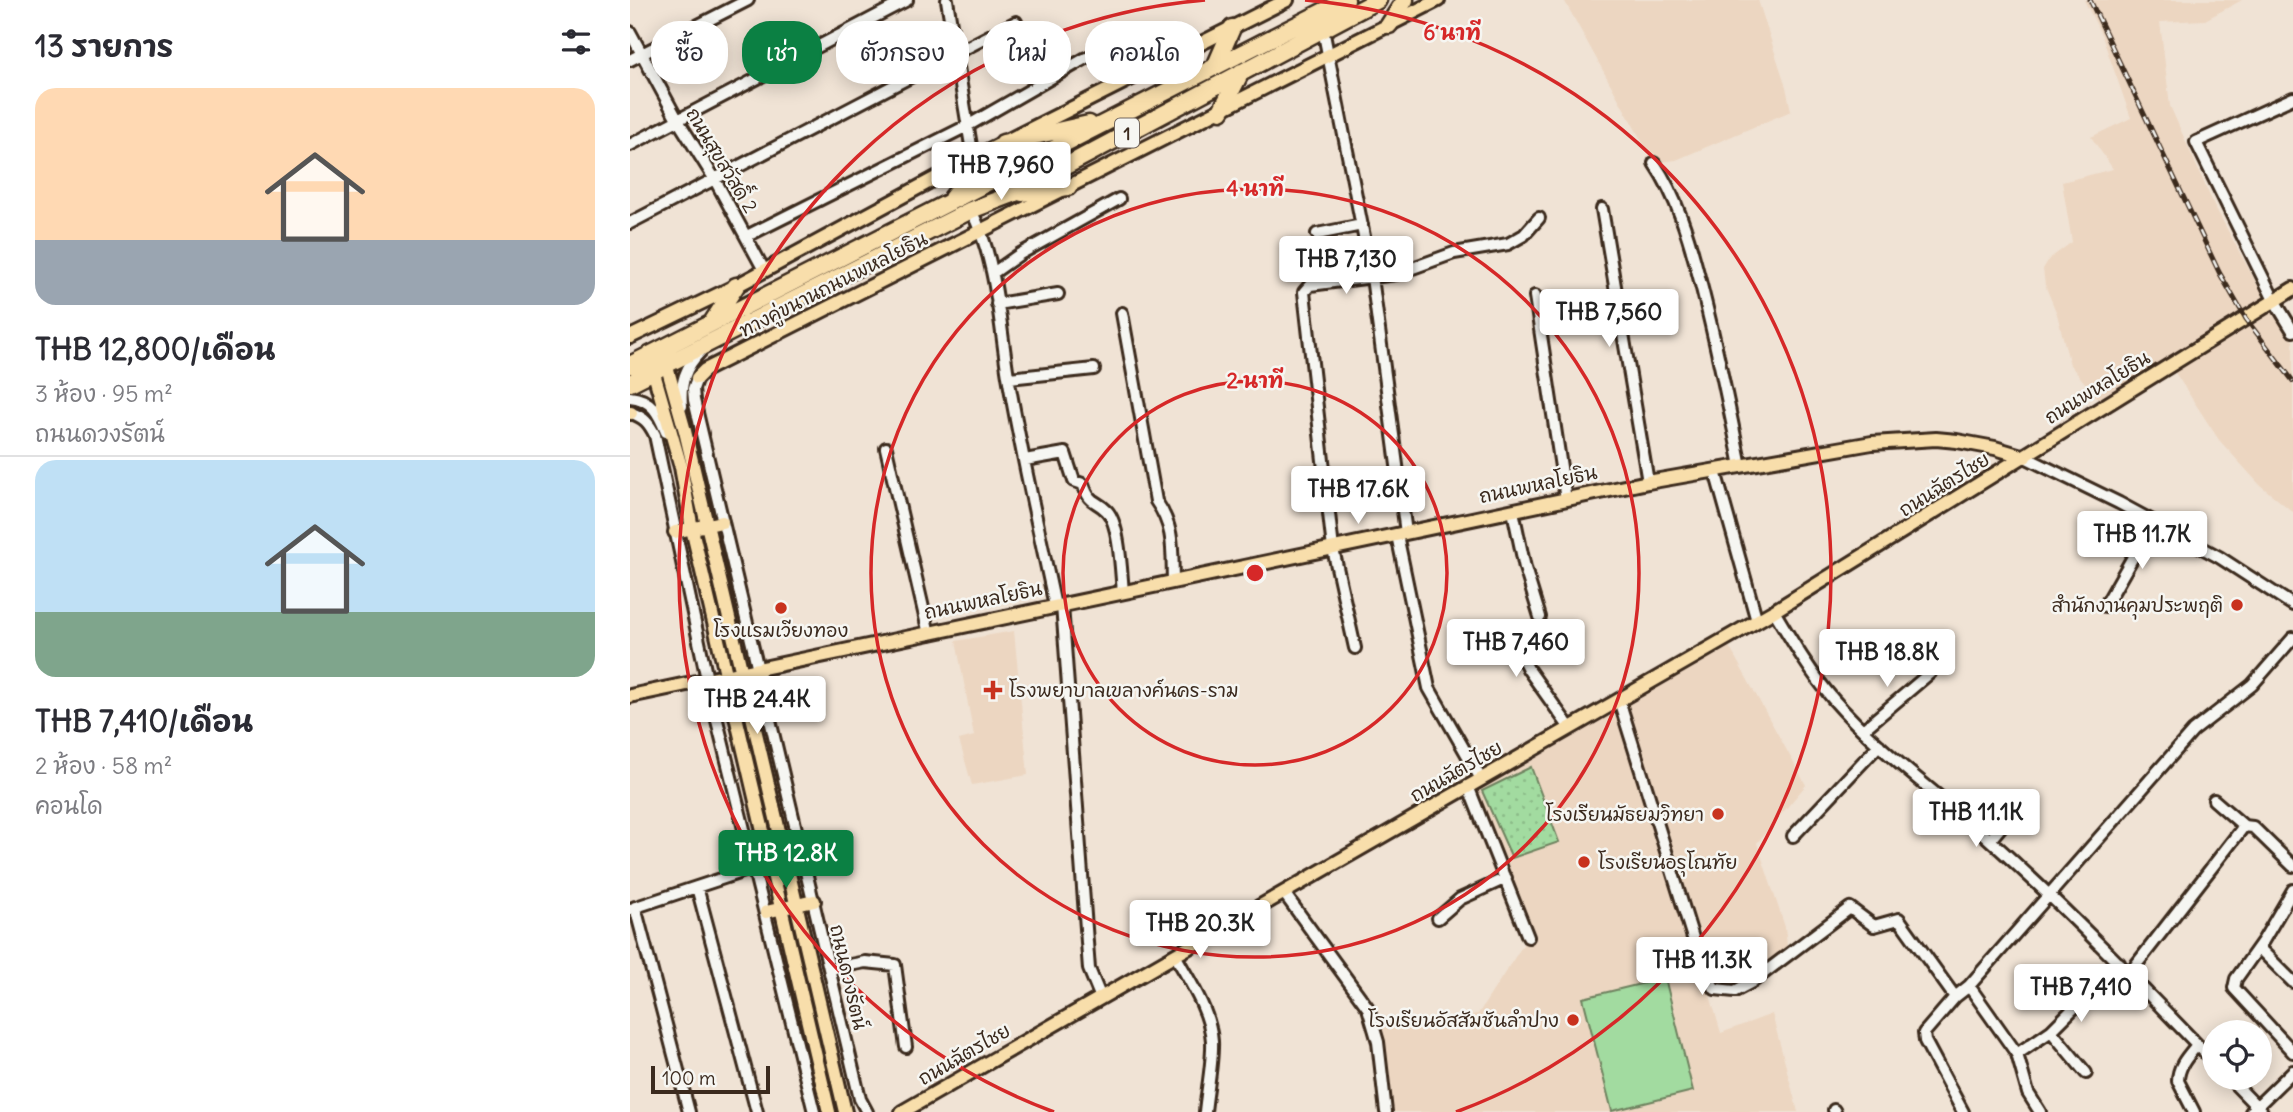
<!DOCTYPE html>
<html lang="th">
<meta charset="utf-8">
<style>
:root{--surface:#fff;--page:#f2f2f3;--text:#2b2b33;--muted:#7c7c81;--line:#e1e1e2;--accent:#0b8043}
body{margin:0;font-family:Delius,"Playpen Sans Thai",sans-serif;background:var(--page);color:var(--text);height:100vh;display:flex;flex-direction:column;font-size:26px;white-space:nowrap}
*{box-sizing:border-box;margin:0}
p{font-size:23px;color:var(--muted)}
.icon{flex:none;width:38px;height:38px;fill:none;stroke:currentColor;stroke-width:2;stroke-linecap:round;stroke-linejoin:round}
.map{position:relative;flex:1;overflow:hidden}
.drawer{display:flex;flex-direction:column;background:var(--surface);width:630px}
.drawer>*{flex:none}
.guide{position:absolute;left:21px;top:21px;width:665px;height:63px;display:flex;gap:14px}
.fabs{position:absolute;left:1572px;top:1020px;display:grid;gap:14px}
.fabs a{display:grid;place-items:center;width:70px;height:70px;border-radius:50%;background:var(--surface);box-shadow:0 4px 18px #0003;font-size:35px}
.scale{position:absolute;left:21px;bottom:18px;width:119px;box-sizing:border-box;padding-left:7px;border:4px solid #3b2a1e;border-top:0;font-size:19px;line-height:24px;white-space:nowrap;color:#3b2a1e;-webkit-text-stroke:5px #f6f6f2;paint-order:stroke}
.price{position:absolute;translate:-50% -60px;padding:0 16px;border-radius:7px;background:#fff;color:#222;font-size:23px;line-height:46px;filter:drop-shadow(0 2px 4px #0008)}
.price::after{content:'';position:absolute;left:50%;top:42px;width:21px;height:16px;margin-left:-10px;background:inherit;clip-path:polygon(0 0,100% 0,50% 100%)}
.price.current{background:var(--accent);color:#fff}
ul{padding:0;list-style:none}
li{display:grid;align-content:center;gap:14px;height:371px;padding:0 35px}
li+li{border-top:2px solid var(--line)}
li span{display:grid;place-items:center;height:217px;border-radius:21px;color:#555}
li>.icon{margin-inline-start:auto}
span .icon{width:126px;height:126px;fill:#fffc;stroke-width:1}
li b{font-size:30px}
h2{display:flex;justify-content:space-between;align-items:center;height:84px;padding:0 35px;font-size:30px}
.pill{padding:0 24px;border-radius:28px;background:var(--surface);box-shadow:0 4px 18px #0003;font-size:24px;line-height:63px}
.pill.current{background:var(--accent);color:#fff}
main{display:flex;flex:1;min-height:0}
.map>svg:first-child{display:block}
.built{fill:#ecd6c1}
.grass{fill:url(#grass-dots);stroke:#6e825f;stroke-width:2}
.garden{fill:#a2dba0;stroke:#6e825f;stroke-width:2}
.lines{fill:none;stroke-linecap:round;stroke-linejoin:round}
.minor-casing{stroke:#3b2a1e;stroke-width:16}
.major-casing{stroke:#3b2a1e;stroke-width:18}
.highway-casing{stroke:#3b2a1e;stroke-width:21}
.minor{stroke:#f6f6f2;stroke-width:10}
.major{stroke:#f8deab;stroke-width:12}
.highway{stroke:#f8deab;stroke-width:16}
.rail-casing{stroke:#3b2a1e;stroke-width:5}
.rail{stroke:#f6f6f2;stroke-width:2.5;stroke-dasharray:8;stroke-linecap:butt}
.ring{fill:none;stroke:#d62828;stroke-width:3.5}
.poi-dot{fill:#c8321e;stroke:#f6f6f2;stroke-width:2.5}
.labels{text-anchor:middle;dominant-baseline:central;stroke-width:5;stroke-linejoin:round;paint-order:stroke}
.shield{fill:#f6f6f2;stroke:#73675e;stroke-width:2}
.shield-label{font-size:18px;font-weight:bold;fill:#3b2a1e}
.street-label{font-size:19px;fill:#3b2a1e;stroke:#f6f6f2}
.poi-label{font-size:19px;fill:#3b2a1e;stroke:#f6f6f2;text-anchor:end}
.centre{fill:#d62828;stroke:#f6f6f2;stroke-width:3.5}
.ring-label{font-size:21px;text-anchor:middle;font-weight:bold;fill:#d62828;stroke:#f6f6f2;stroke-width:5;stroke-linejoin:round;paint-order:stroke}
</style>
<main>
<section class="drawer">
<h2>13 รายการ<svg class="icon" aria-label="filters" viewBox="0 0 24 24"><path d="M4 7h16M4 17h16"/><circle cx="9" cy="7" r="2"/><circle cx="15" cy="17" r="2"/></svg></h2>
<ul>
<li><span style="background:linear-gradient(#ffd9b3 70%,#9aa5b1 0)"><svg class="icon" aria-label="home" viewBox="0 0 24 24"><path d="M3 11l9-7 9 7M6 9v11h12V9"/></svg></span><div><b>THB 12,800/เดือน</b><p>3 ห้อง · 95 m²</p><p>ถนนดวงรัตน์</p></div></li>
<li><span style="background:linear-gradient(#bfe0f5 70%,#7fa58c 0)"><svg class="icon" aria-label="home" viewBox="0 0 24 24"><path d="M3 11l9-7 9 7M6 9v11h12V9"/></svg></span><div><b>THB 7,410/เดือน</b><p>2 ห้อง · 58 m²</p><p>คอนโด</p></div></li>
</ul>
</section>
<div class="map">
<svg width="1663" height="1112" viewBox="0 0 1663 1112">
<defs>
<pattern id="grass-dots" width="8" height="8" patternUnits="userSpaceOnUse" patternTransform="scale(1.75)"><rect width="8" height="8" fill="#a2dba0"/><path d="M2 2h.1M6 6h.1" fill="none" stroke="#8cbc89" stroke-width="1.8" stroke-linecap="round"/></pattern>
</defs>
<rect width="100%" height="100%" fill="#f0e3d5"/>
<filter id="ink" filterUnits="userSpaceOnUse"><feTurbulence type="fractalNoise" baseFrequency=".0143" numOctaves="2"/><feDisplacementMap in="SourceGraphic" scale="14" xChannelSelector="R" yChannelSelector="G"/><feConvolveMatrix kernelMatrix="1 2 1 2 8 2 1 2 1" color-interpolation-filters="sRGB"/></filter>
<g filter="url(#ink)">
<path class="built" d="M 934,0 L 1128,0 L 1156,87 L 1161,111 L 1046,160 L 1024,163 Z
M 1454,0 L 1612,0 L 1575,20 L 1530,22 L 1540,106 L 1583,203 L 1642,312 L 1663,341 L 1663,512 L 1630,485 L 1589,440 L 1544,371 L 1584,345 L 1581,333 L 1471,402 L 1440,365 L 1427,314 L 1415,285 L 1413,269 L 1419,259 L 1442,242 L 1432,182 L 1483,169 L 1461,137 L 1501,118 L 1472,36 Z
M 384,631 L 398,775 L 342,785 L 329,740 L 344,736 L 326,641 Z
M 1095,639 L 1176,785 L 1127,843 L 1155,927 L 1158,955 L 1105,991 L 1085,989 L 1073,971 L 1091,1033 L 1142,1014 L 1168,1112 L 761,1112 L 752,1026 L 848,1014 L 898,937 L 838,786 Z"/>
<path class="grass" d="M 901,767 L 929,842 L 882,858 L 852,791 Z"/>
<path class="garden" d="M 1035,978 L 1063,1091 L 982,1111 L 953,998 Z"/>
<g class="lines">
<g class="minor-casing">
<path id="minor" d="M 317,0 L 343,158
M 693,29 L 742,277 L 776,533
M 0,32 L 47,119 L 84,178 L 134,270
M 0,60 L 118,0
M 1663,98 L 1566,142 L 1644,300 L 1663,331
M 0,145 L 277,0
M 1024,163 C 1047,197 1059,238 1069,277 C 1086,340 1098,403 1111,466
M 972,209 L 1018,482
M 341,210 C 367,261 369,320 378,376 C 391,453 409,530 425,606
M 0,223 L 386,22
M 687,234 L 732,225
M 117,236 L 339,125 L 456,58
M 363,273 L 390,254 L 489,199
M 905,296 L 936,500
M 367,304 L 428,294
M 492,313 L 526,501 C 545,528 542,550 543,582
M 67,378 L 63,389 L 64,400 L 230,1099 L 237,1112
M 379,378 L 464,369
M 0,397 C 22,399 29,414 36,432
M 52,406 C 50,383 55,367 71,351
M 1,413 C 14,417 19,423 25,435 L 78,684 L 184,1112
M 256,448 L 299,634
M 1395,457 L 1489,503 L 1589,557 L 1663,605
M 395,460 L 435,453 L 444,481 L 453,484 C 461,506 464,498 477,511 C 490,525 491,573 493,592
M 1085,471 L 1127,621
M 883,511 L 895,568 L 910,617
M 767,535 L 799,688 L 851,779
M 432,605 L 459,969 L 471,998
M 1475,606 L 1523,522
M 1144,611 C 1162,641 1180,672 1203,699 C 1249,752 1309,794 1361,841 C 1439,911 1511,986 1584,1062
M 909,638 L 892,648 L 890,653 L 898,669 L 940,728
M 725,648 L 703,549 L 674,292 L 680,285 L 766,274 L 824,253 L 878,244 L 894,235 L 909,218
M 989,700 L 1072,967 L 1085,989 L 1105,991 L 1122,982 L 1220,908 L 1244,926 L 1269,919 L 1325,997
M 1234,729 L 1300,673
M 838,786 L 898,937
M 1584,800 L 1614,826 L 1623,827 L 1663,866
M 1163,836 L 1249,745
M 1360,840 L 1385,810
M 67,887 L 127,1112
M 1663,890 L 1633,941 L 1606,979 L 1604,988 L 1663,1052
M 654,893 L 738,1008 L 748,1042 L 756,1112
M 5,907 L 59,1112
M 0,909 L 124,868
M 808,918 L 830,899 L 876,878
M 1629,948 L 1663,982
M 545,955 C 559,980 580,1011 582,1041 C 583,1062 577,1090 575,1112
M 200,969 L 235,962 L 265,965 L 276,1047
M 1499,974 L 1614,826
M 1339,986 L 1387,1054 L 1398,1093 L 1410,1112
M 1421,1031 L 1456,1073
M 1387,1054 L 1421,1031 L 1489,963
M 1599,1078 L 1632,1112
M 1204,1110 L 1205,1112
M 1333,1112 L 1295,1041 L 1294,1033 L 1325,997 L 1339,986 L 1563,731 L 1622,685 L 1663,638
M 1564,1112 L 1548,1081 C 1548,1066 1558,1056 1567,1045
M 1621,1112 L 1663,1071"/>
</g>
<g class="major-casing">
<path id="major" d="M 0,337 L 106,286 L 343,158 L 657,0
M 32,349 L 55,431 L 215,1112
M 19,356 L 51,467 L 62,529 L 199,1112
M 67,378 L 75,370 L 808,0
M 0,413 L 1,413
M 45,532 L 92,522
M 0,696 L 1018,482 L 1242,443 L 1306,439 L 1327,441 L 1365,448 L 1395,457
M 136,912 L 184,901
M 272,1112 L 1144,611 L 1663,289"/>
</g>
<g class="highway-casing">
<path id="highway" d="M 759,25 L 775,0
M 585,67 L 602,28
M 591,111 L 611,72
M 373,143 L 459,124
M 392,193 L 438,187
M 322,198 L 337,179 L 343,158
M 83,321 L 106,286
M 0,365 L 716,0
M 0,383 L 341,210 L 383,194 L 748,0"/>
</g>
<use href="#minor" class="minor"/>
<use href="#major" class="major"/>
<use href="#highway" class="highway"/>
<g class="rail-casing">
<path id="rail" d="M 1460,0 L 1589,272 L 1616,319 L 1663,381"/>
</g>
<use href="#rail" class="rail"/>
</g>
</g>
<g class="ring">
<circle cx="625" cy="573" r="192"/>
<circle cx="625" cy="573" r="384"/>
<path d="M424 1112A575 575 0 0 1 575 0M675 0A575 575 0 0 1 826 1112"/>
</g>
<g class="poi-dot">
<circle cx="1607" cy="605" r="7"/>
<circle cx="151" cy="608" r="7"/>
<path d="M359.5 679.5h7v7h7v7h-7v7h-7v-7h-7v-7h7z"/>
<circle cx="1088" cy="814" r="7"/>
<circle cx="954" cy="862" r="7"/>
<circle cx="943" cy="1020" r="7"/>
</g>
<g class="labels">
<rect class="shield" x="485" y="118.5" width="24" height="29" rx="5"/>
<g class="shield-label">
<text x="497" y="133">1</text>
</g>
<g class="street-label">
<text transform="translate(92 160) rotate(59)">ถนนสุขสวัสดิ์ 2</text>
<text transform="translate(203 284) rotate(-27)">ทางคู่ขนานถนนพหลโยธิน</text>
<text transform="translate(1467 387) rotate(-32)">ถนนพหลโยธิน</text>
<text transform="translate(908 484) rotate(-12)">ถนนพหลโยธิน</text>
<text transform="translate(1314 484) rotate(-32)">ถนนฉัตรไชย</text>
<text transform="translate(353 600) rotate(-12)">ถนนพหลโยธิน</text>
<text transform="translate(826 771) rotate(-30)">ถนนฉัตรไชย</text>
<text transform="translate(219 977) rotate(77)">ถนนดวงรัตน์</text>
<text transform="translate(334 1054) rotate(-30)">ถนนฉัตรไชย</text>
</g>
<g class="poi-label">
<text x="1593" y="605">สำนักงานคุมประพฤติ</text>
<text x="151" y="630" text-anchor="middle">โรงแรมเวียงทอง</text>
<text x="379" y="690" text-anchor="start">โรงพยาบาลเขลางค์นคร-ราม</text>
<text x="1074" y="814">โรงเรียนมัธยมวิทยา</text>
<text x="968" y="862" text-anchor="start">โรงเรียนอรุโณทัย</text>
<text x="929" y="1020">โรงเรียนอัสสัมชันลำปาง</text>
</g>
</g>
<circle cx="625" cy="573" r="10" class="centre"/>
<g class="ring-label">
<text x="822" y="40">6 นาที</text>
<text x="625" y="196">4 นาที</text>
<text x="625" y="388">2 นาที</text>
</g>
</svg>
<div class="fabs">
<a><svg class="icon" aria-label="locate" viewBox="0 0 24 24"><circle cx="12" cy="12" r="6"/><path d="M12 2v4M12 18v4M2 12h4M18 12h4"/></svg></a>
</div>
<div class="scale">100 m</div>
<b class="price" style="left:371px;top:202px">THB 7,960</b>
<b class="price" style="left:716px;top:296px">THB 7,130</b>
<b class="price" style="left:979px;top:349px">THB 7,560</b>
<b class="price" style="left:728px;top:526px">THB 17.6K</b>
<b class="price" style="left:1512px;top:571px">THB 11.7K</b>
<b class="price" style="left:886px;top:679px">THB 7,460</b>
<b class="price" style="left:1257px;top:689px">THB 18.8K</b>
<b class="price" style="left:127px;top:736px">THB 24.4K</b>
<b class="price" style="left:1346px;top:849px">THB 11.1K</b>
<b class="price current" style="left:156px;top:890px">THB 12.8K</b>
<b class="price" style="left:570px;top:960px">THB 20.3K</b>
<b class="price" style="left:1072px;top:997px">THB 11.3K</b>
<b class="price" style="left:1451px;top:1024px">THB 7,410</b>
<div class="guide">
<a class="pill">ซื้อ</a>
<a class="pill current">เช่า</a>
<a class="pill">ตัวกรอง</a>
<a class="pill">ใหม่</a>
<a class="pill">คอนโด</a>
</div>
</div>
</main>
